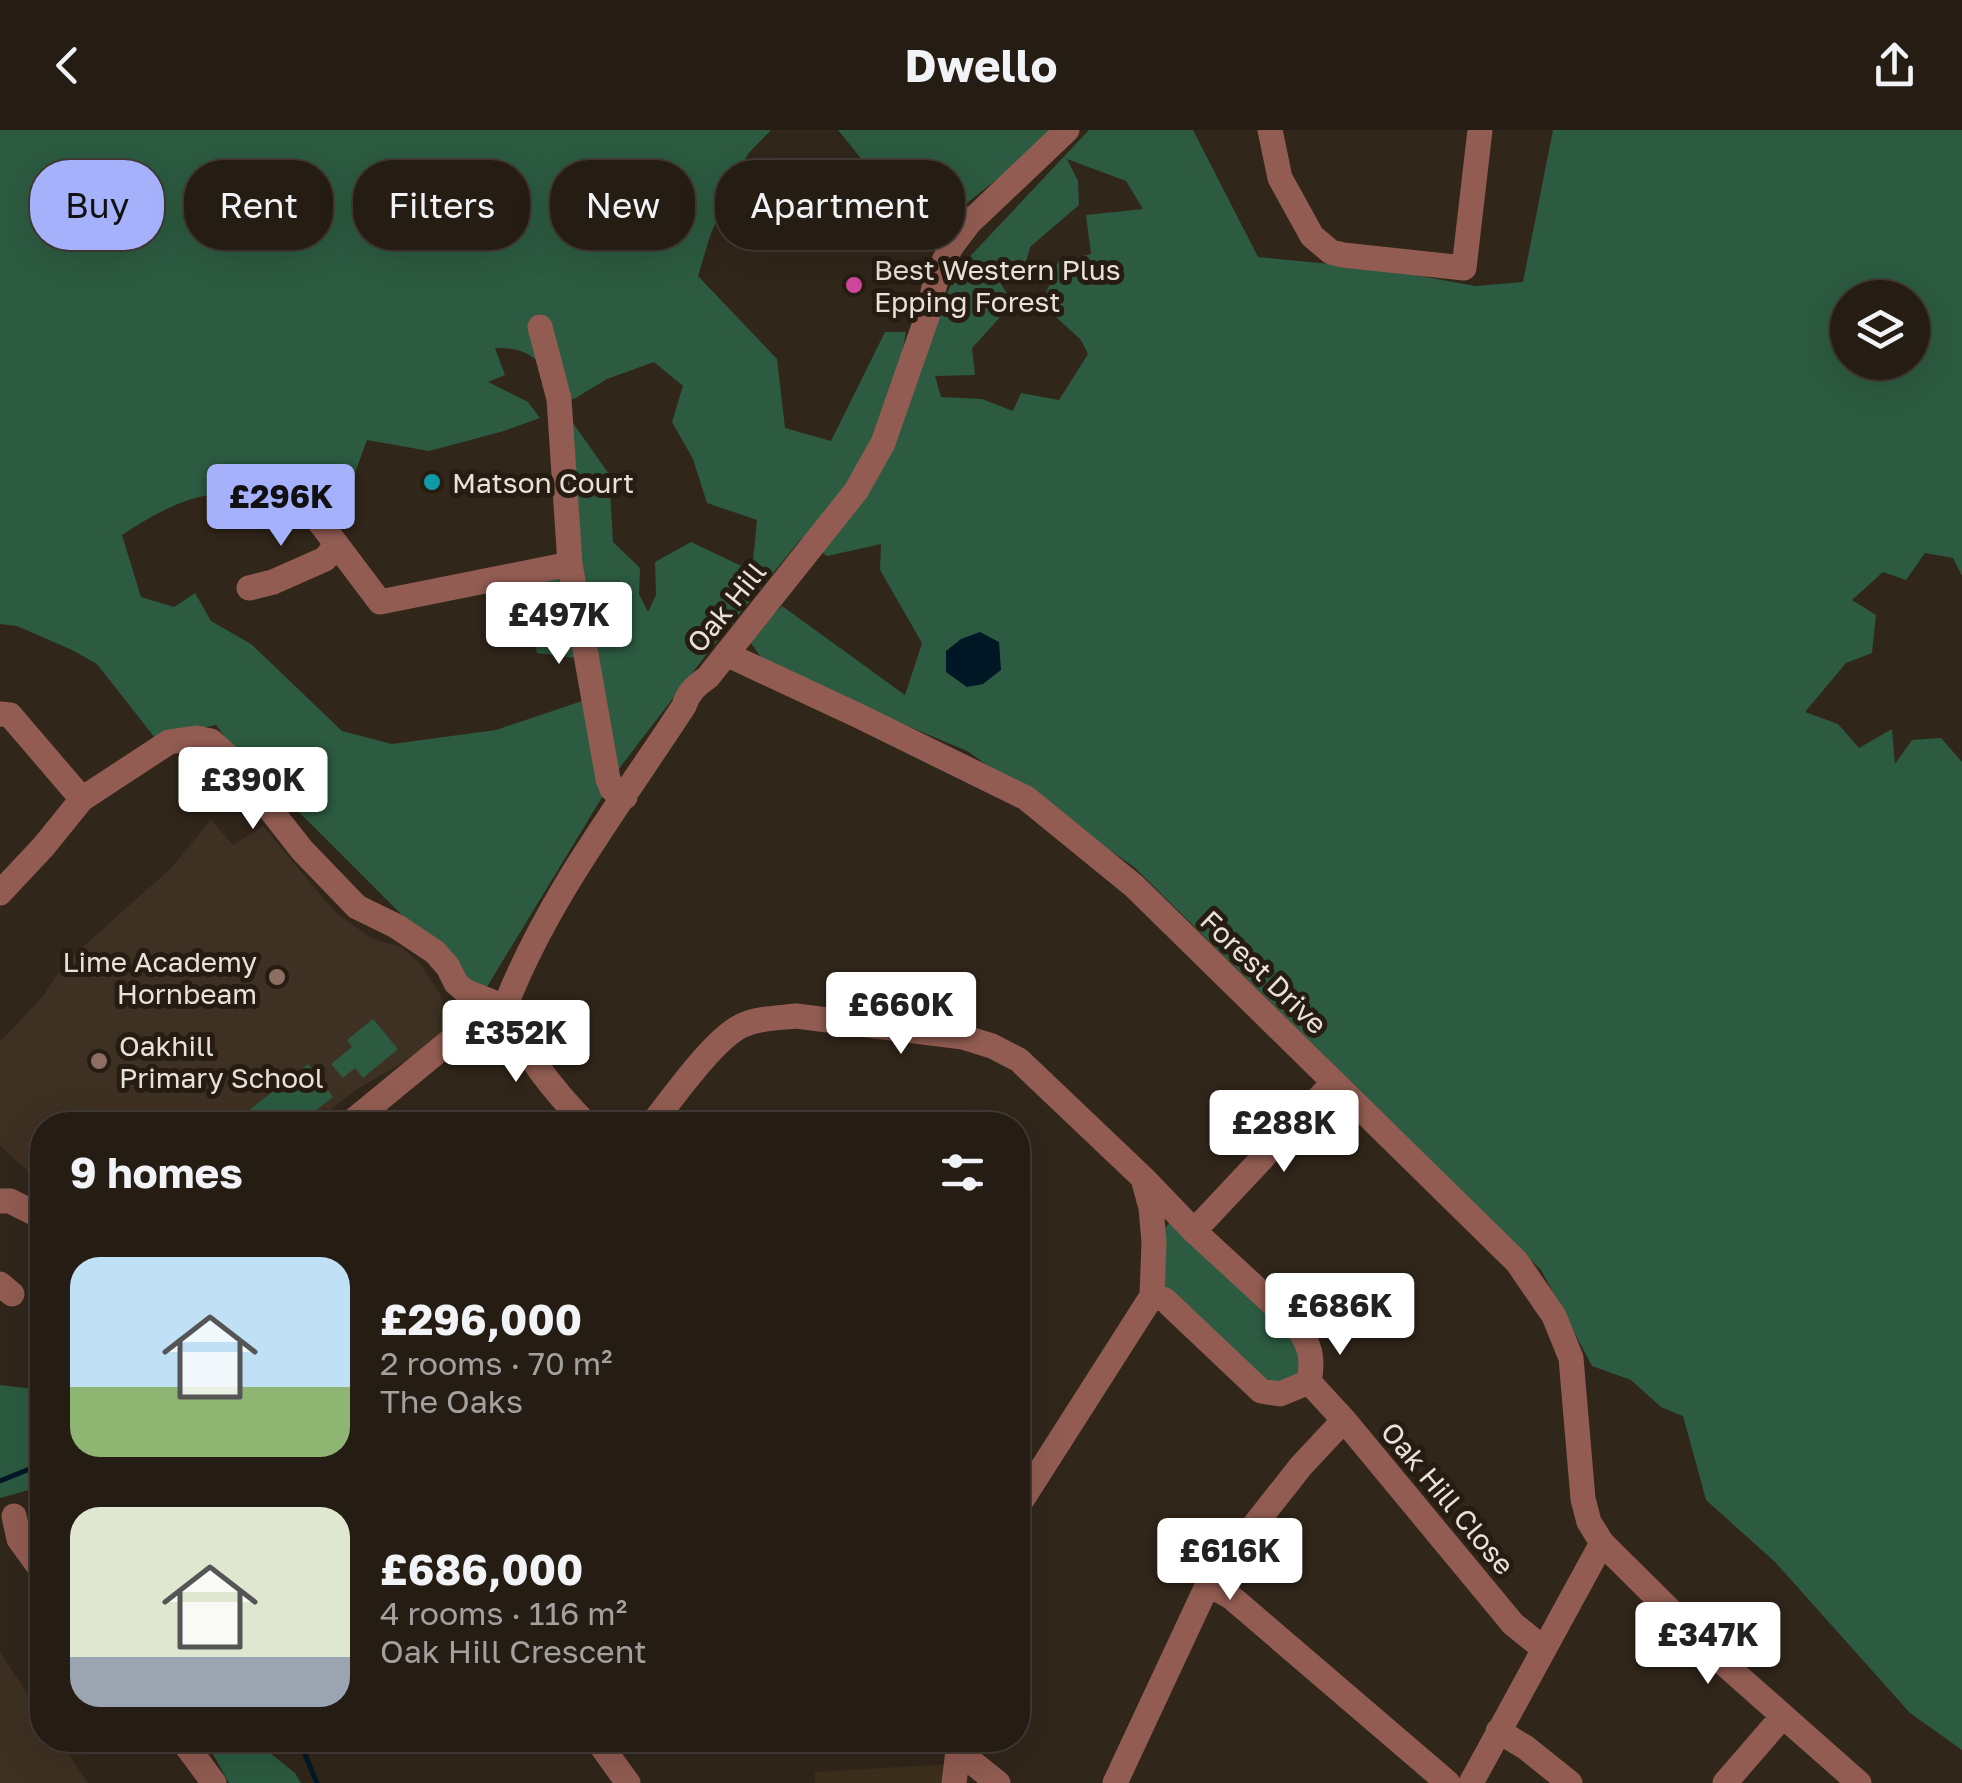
<!DOCTYPE html>
<meta charset="utf-8">
<style>
:root{--surface:#251c14;--page:#2d251d;--text:#f1f3f6;--muted:#a3a1a0;--line:#423a34;--accent:#a6b1fc}
body{margin:0;font-family:"Golos Text",sans-serif;background:var(--page);color:var(--text);height:100vh;display:flex;flex-direction:column;font-size:38px;white-space:nowrap}
*{box-sizing:border-box;margin:0}
p{font-size:32px;color:var(--muted)}
.icon{flex:none;width:55px;height:55px;fill:none;stroke:currentColor;stroke-width:2;stroke-linecap:round;stroke-linejoin:round}
.map{position:relative;flex:1;overflow:hidden}
.panel{position:absolute;left:30px;top:982px;width:1000px;height:640px;display:flex;flex-direction:column;background:var(--surface);border-radius:40px;box-shadow:0 10px 40px #0002,0 0 0 2px var(--line)}
.panel>*{flex:none}
.hud{position:absolute;left:30px;top:30px;width:1000px;height:90px;display:flex;gap:20px}
.fabs{position:absolute;left:1830px;top:150px;display:grid;gap:20px}
.fabs a{display:grid;place-items:center;width:100px;height:100px;border-radius:50%;background:var(--surface);box-shadow:0 10px 40px #0002,0 0 0 2px var(--line);font-size:50px}
.price{position:absolute;translate:-50% -85px;padding:0 22px;border-radius:10px;background:#fff;color:#222;font-size:32px;line-height:65px;filter:drop-shadow(0 2px 5px #0008)}
.price::after{content:'';position:absolute;left:50%;top:60px;width:30px;height:22px;margin-left:-15px;background:inherit;clip-path:polygon(0 0,100% 0,50% 100%)}
.price.active{background:var(--accent);color:#111}
ul{padding:0;list-style:none}
li{display:flex;align-items:center;gap:30px;height:250px;padding:0 40px}
li span{display:grid;place-items:center;flex:none;width:280px;height:200px;border-radius:30px;color:#555}
li>.icon{margin-inline-start:auto}
span .icon{width:120px;height:120px;fill:#fffc;stroke-width:1}
li b{font-size:42px}
h2{display:flex;justify-content:space-between;align-items:center;height:120px;padding:0 40px;font-size:42px}
.pill{padding:0 35px;border-radius:40px;background:var(--surface);box-shadow:0 10px 40px #0002,0 0 0 2px var(--line);font-size:35px;line-height:90px}
.pill.active{background:var(--accent);color:#111}
header{display:flex;justify-content:space-between;align-items:center;height:130px;padding:0 40px;background:var(--surface);font-size:45px;font-weight:700}
.map>svg:first-child{display:block}
.built{fill:#3e2f1e}
.education{fill:#3e3123}
.green{fill:#2c5b41;fill-rule:evenodd}
.water{fill:#001826}
.lines{fill:none;stroke-linecap:round;stroke-linejoin:round}
.stream{stroke:#001826;stroke-width:5}
.minor{stroke:#925c52;stroke-width:25}
.hotel-dot{fill:#d1479c;stroke:#271c11;stroke-width:4}
.culture-dot{fill:#0f9aa8;stroke:#271c11;stroke-width:4}
.education-dot{fill:#8d6e63;stroke:#271c11;stroke-width:4}
.labels{text-anchor:middle;dominant-baseline:central;stroke-width:10;stroke-linejoin:round;paint-order:stroke}
.poi-label{font-size:28px;fill:#e9e1da;stroke:#271c11;text-anchor:start}
.street-label{font-size:28px;fill:#e9e1da;stroke:#271c11}
</style>
<header><svg class="icon" aria-label="back" viewBox="0 0 24 24"><path d="M15 5l-7 7 7 7"/></svg>Dwello<svg class="icon" aria-label="share" viewBox="0 0 24 24"><path d="M12 15V3M7 8l5-5 5 5M5 13v7h14v-7"/></svg></header>
<div class="map">
<svg width="1962" height="1653" viewBox="0 0 1962 1653">
<rect width="100%" height="100%" fill="#31261a"/>
<path class="built" d="M 948,1634 L 947,1653 L 815,1653 L 815,1642 Z"/>
<path class="education" d="M 211,690 L 233,715 L 263,696 L 334,781 L 371,808 L 401,817 L 420,833 L 439,862 L 447,886 L 438,910 L 414,926 L 357,959 L 329,981 L 325,978 L 305,995 L 42,995 L 42,1054 L 0,1016 L 0,912 L 43,866 L 65,833 L 171,738 Z
M 0,1522 L 42,1586 L 42,1610 L 59,1610 L 88,1653 L 0,1653 Z"/>
<path class="green" d="M 0,0 L 771,0 L 748,24 L 724,73 L 710,106 L 698,146 L 777,229 L 785,298 L 831,311 L 885,202 L 906,202 L 900,237 L 933,191 L 960,137 L 1089,0 L 1193,0 L 1258,127 L 1383,139 L 1475,156 L 1523,152 L 1553,0 L 1962,0 L 1962,446 L 1953,428 L 1925,423 L 1906,450 L 1883,442 L 1852,470 L 1876,485 L 1872,523 L 1846,533 L 1805,582 L 1838,594 L 1859,618 L 1892,599 L 1895,634 L 1912,610 L 1941,608 L 1962,632 L 1962,1620 L 1910,1583 L 1775,1432 L 1706,1370 L 1683,1286 L 1661,1277 L 1631,1250 L 1592,1236 L 1541,1140 L 1134,737 L 967,621 L 768,537 L 748,509 L 782,476 L 905,565 L 922,513 L 880,440 L 881,414 L 827,426 L 802,408 L 713,516 L 621,636 L 482,865 L 226,609 L 216,595 L 155,608 L 97,534 L 72,520 L 17,496 L 0,494 ZM 1067,29 L 1126,51 L 1143,79 L 1086,85 L 1091,124 L 1058,132 L 1042,174 L 1081,210 L 1088,224 L 1059,270 L 1021,263 L 1013,281 L 982,269 L 941,267 L 935,246 L 975,245 L 972,218 L 1013,173 L 999,151 L 1023,144 L 1030,117 L 1079,75 L 1078,51 ZM 1848,168 L 1912,168 L 1912,232 L 1848,232 ZM 495,218 C 536,217 543,236 563,267 L 574,269 L 607,249 L 654,232 L 683,256 L 672,292 L 693,329 L 707,373 L 757,390 L 752,441 L 691,412 L 655,432 L 656,465 L 648,482 L 639,464 L 640,438 L 613,412 L 609,344 L 573,293 L 558,322 L 567,447 L 522,456 L 537,523 L 597,531 L 585,570 L 496,600 L 392,614 L 342,601 L 251,514 L 211,491 L 195,463 L 174,477 L 141,467 L 122,405 C 148,388 178,370 209,365 C 234,362 257,362 281,355 L 292,384 L 348,386 L 356,340 L 367,310 L 429,321 L 504,301 L 540,288 L 528,272 L 488,252 L 505,245 Z
M 838,0 L 1058,0 L 951,86 L 937,113 L 927,120 L 892,83 L 889,63 Z
M 373,889 L 398,919 L 363,948 L 355,938 L 343,948 L 331,934 L 352,917 L 347,910 Z
M 308,934 L 333,967 L 297,995 L 258,995 L 248,981 Z
M 1177,1083 L 1296,1195 L 1312,1237 L 1280,1264 L 1165,1170 L 1154,1112 Z
M 0,1255 L 42,1260 L 42,1353 L 36,1358 L 0,1368 Z
M 205,1610 L 254,1610 L 295,1643 L 301,1653 L 229,1653 Z"/>
<path class="water" d="M 980,502 L 999,512 L 1001,540 L 983,554 L 967,557 L 946,542 L 946,521 L 961,509 Z"/>
<g class="lines">
<path class="stream" d="M 0,1351 L 42,1334
M 299,1610 L 317,1653"/>
<path class="minor" d="M 1270,0 L 1280,48 L 1312,106 L 1331,122 L 1343,125 L 1464,138 L 1480,0
M 540,197 L 559,269 L 570,434 L 608,649 L 612,659 L 625,667
M 306,374 L 380,472 L 570,434
M 249,458 L 273,452 L 325,429 L 336,415
M 726,524 L 859,586 L 1026,668 L 1134,756 L 1517,1132 L 1554,1186 L 1571,1228 L 1583,1369 L 1589,1392 L 1602,1413 L 1722,1532 L 1859,1653
M 0,584 L 10,585 L 82,669
M 0,763 L 44,716 L 82,669 L 169,612 L 196,608 L 211,611 L 229,627 L 302,720 L 357,777 L 396,796 L 435,822 L 448,837 L 456,853 L 465,861 L 505,877
M 348,995 L 466,898 L 505,877
M 587,995 C 553,960 523,923 505,877 C 547,768 621,673 684,576 C 688,562 697,555 708,547 L 856,361 L 883,313 L 927,187 L 937,145 L 951,117 L 969,93 L 1067,0
M 651,995 C 673,968 712,911 741,896 C 758,888 778,888 796,886 L 963,907 L 992,916 L 1019,930 L 1143,1048 L 1194,1101 L 1296,1195 C 1310,1215 1314,1228 1309,1252 L 1280,1264 L 1261,1261 L 1165,1170 L 1152,1166
M 0,1071 L 10,1071 L 42,1087
M 1194,1101 L 1334,952
M 0,1154 L 12,1164
M 1309,1252 L 1344,1290 L 1513,1494 L 1544,1519
M 1018,1376 L 1152,1166 L 1154,1112 L 1151,1078 L 1144,1052
M 14,1386 L 19,1409 L 42,1441
M 1208,1454 L 1231,1467 L 1448,1653
M 1498,1601 L 1525,1617 L 1570,1653
M 182,1610 L 214,1653
M 597,1610 L 628,1653
M 958,1621 L 998,1653
M 954,1653 L 958,1621 L 955,1610
M 1115,1653 L 1208,1454 L 1301,1336 L 1344,1290
M 1471,1653 L 1602,1413
M 1725,1653 L 1783,1586"/>
</g>
<circle class="hotel-dot" cx="854" cy="155" r="10"/>
<circle class="culture-dot" cx="432" cy="352" r="10"/>
<g class="education-dot">
<circle cx="277" cy="847" r="10"/>
<circle cx="99" cy="931" r="10"/>
</g>
<g class="labels">
<g class="poi-label">
<text x="874" y="139">Best Western Plus<tspan x="874" dy="32">Epping Forest</tspan></text>
<text x="452" y="352">Matson Court</text>
<text x="257" y="831" text-anchor="end">Lime Academy<tspan x="257" dy="32">Hornbeam</tspan></text>
<text x="119" y="915">Oakhill<tspan x="119" dy="32">Primary School</tspan></text>
</g>
<g class="street-label">
<text transform="translate(726 477) rotate(-51)">Oak Hill</text>
<text transform="translate(1264 842) rotate(44)">Forest Drive</text>
<text transform="translate(1448 1368) rotate(50)">Oak Hill Close</text>
</g>
</g>
</svg>
<div class="fabs">
<a><svg class="icon" aria-label="layers" viewBox="0 0 24 24"><path d="M12 4l9 5-9 5-9-5zM3 14l9 5 9-5"/></svg></a>
</div>
<b class="price active" style="left:281px;top:419px">£296K</b>
<b class="price" style="left:559px;top:537px">£497K</b>
<b class="price" style="left:253px;top:702px">£390K</b>
<b class="price" style="left:901px;top:927px">£660K</b>
<b class="price" style="left:516px;top:955px">£352K</b>
<b class="price" style="left:1284px;top:1045px">£288K</b>
<b class="price" style="left:1340px;top:1228px">£686K</b>
<b class="price" style="left:1230px;top:1473px">£616K</b>
<b class="price" style="left:1708px;top:1557px">£347K</b>
<div class="hud">
<a class="pill active">Buy</a>
<a class="pill">Rent</a>
<a class="pill">Filters</a>
<a class="pill">New</a>
<a class="pill">Apartment</a>
</div>
<section class="panel">
<h2>9 homes<svg class="icon" aria-label="filters" viewBox="0 0 24 24"><path d="M4 7h16M4 17h16"/><circle cx="9" cy="7" r="2"/><circle cx="15" cy="17" r="2"/></svg></h2>
<ul>
<li><span style="background:linear-gradient(#bfe0f5 65%,#8fb573 0)"><svg class="icon" aria-label="home" viewBox="0 0 24 24"><path d="M3 11l9-7 9 7M6 9v11h12V9"/></svg></span><div><b>£296,000</b><p>2 rooms · 70 m²</p><p>The Oaks</p></div></li>
<li><span style="background:linear-gradient(#dfe7d0 75%,#9aa5b1 0)"><svg class="icon" aria-label="home" viewBox="0 0 24 24"><path d="M3 11l9-7 9 7M6 9v11h12V9"/></svg></span><div><b>£686,000</b><p>4 rooms · 116 m²</p><p>Oak Hill Crescent</p></div></li>
</ul>
</section>
</div>
